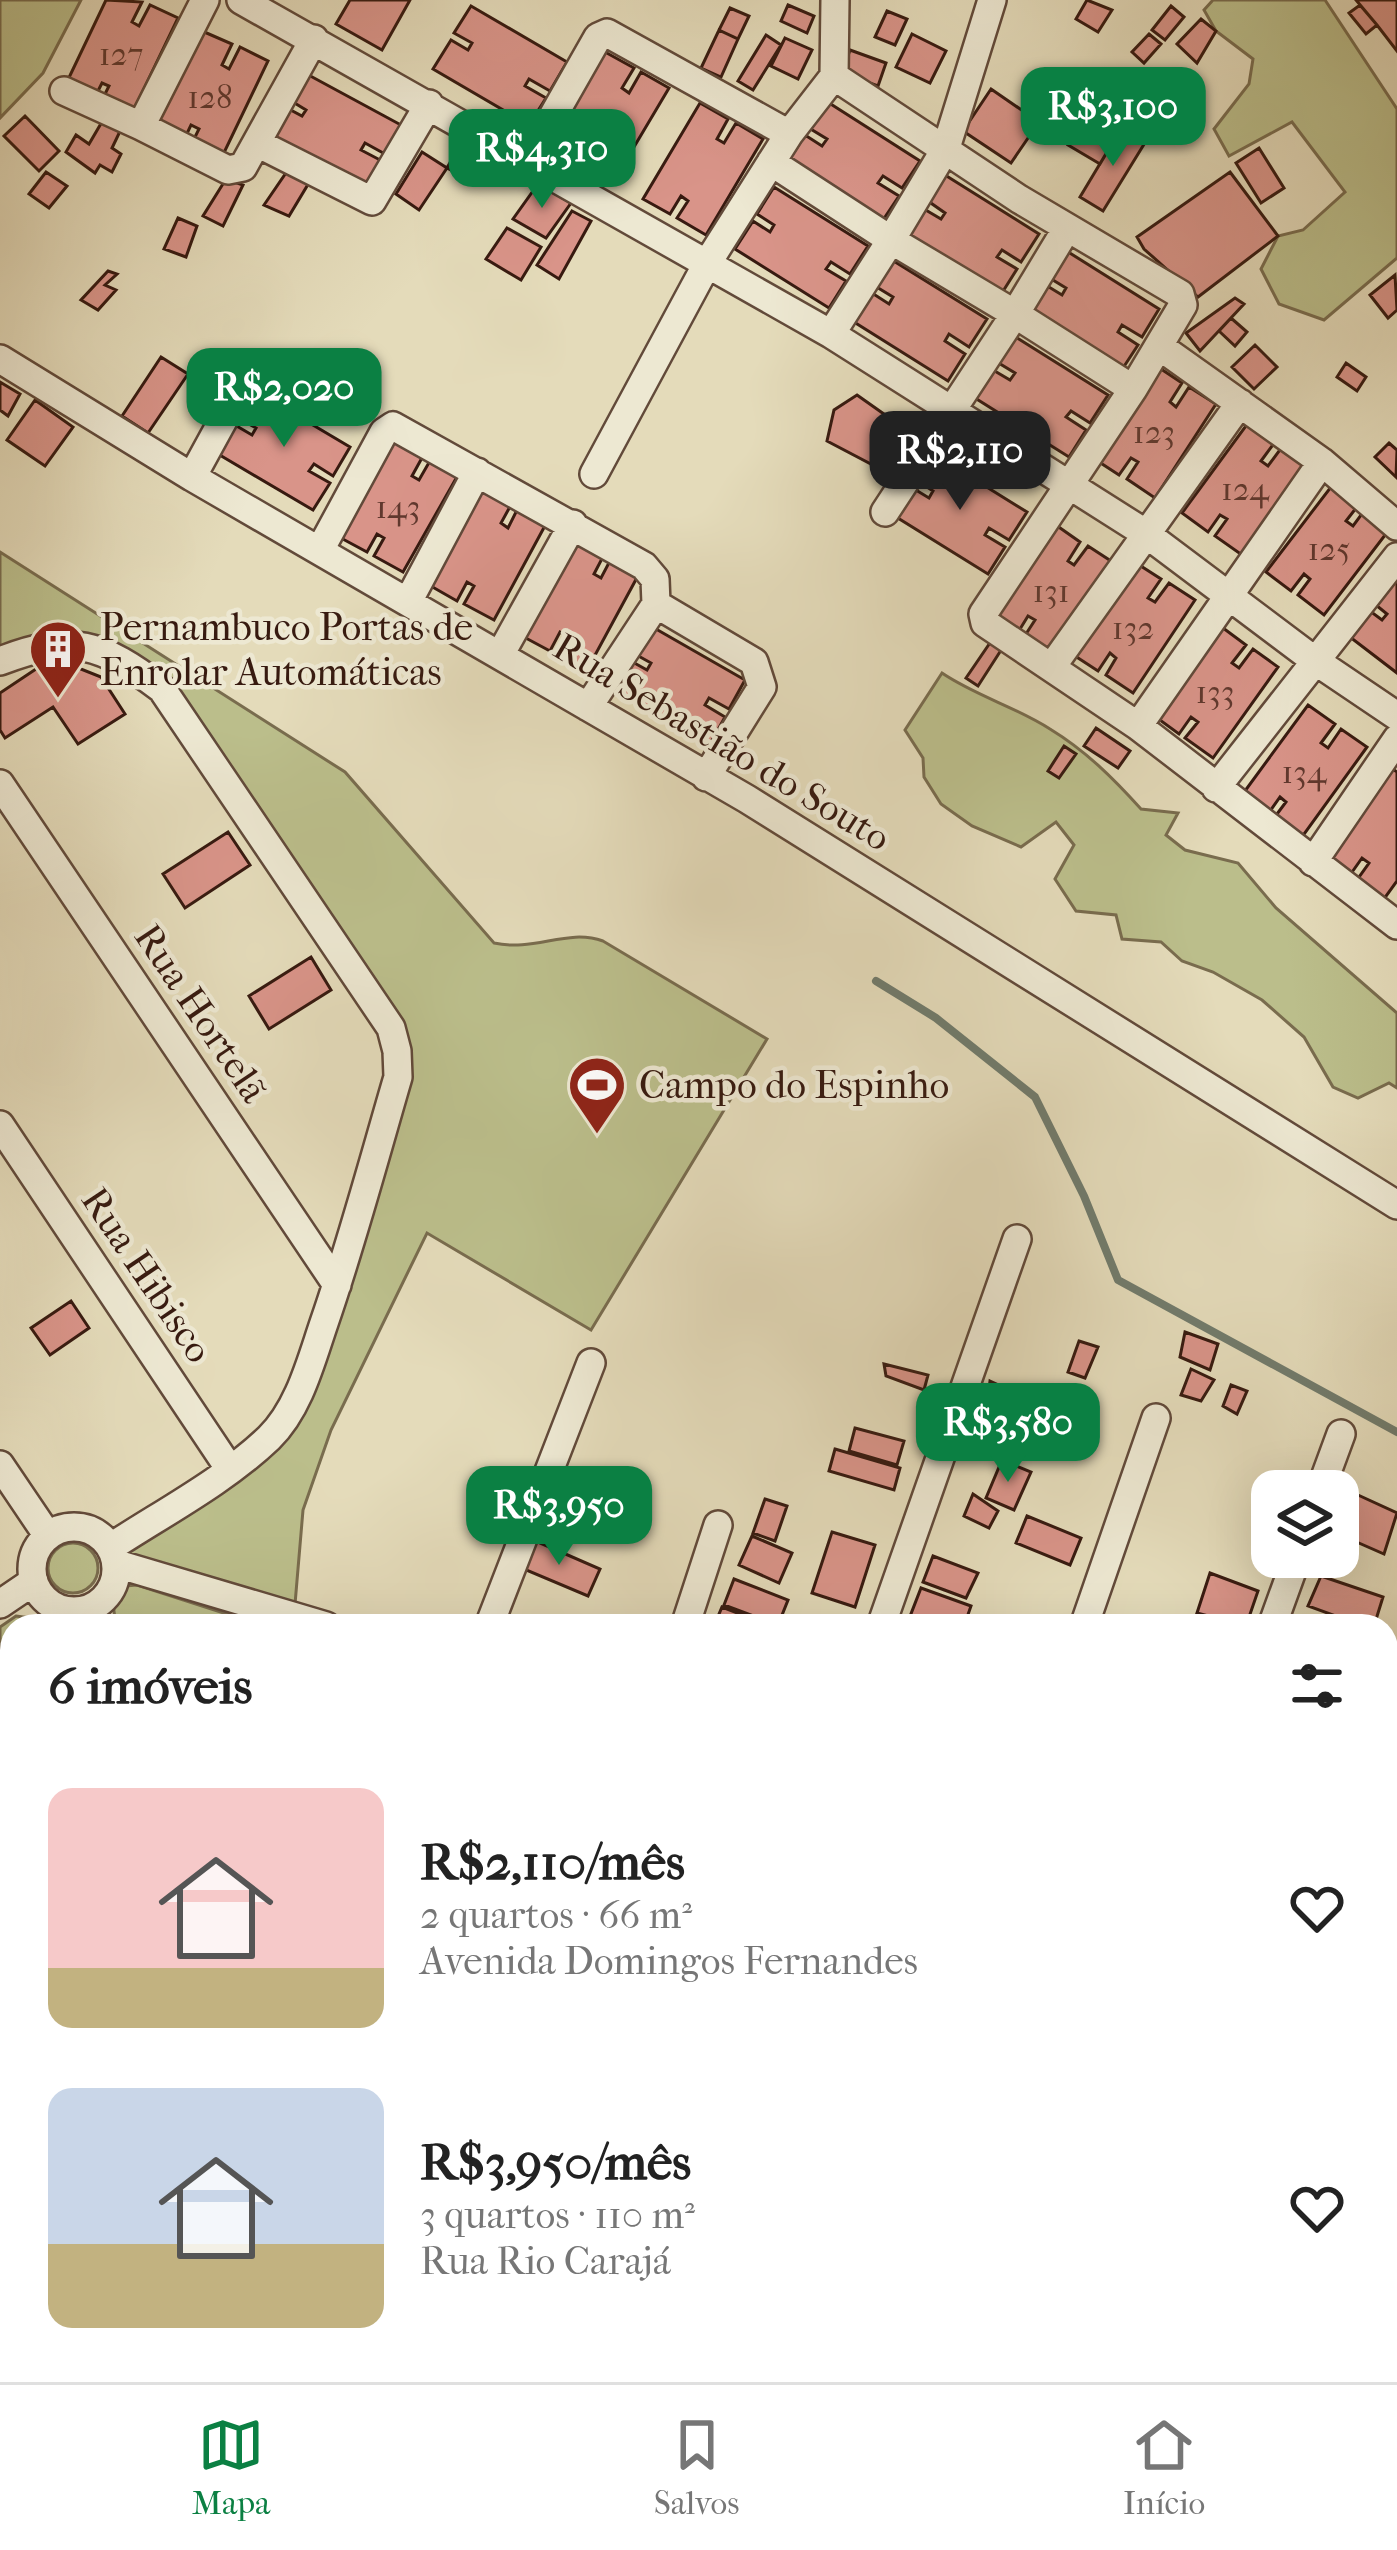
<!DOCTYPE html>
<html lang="pt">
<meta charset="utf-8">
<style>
:root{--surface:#fff;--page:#f6f6f6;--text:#222;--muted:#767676;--line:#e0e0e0;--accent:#0b8043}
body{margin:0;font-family:"IM FELL French Canon",serif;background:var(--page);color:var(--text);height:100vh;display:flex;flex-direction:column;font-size:45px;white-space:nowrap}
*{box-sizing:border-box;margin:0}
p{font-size:39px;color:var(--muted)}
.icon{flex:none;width:66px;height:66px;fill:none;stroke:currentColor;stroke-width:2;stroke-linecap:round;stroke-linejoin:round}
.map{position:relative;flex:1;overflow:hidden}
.details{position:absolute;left:0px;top:1614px;width:1398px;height:768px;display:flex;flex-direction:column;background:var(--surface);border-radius:36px 36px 0 0;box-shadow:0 12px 48px #0002}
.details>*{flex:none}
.tools{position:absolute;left:1251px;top:1470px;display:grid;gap:24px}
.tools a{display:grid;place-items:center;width:108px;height:108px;border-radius:24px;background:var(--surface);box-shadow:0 12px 48px #0002;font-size:60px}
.price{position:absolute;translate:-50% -102px;padding:0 27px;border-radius:24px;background:var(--accent);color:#fff;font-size:39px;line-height:78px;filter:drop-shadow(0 3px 6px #0008)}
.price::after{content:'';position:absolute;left:50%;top:72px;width:36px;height:27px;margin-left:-18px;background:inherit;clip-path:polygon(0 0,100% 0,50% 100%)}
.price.current{background:#222;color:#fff}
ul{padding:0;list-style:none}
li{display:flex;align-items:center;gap:36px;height:300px;padding:0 48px}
li span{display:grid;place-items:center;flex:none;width:336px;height:240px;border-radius:24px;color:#555}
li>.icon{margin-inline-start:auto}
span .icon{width:144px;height:144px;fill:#fffc;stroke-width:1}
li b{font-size:51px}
h2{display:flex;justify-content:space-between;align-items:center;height:144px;padding:0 48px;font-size:51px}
.dock{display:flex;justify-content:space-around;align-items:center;height:168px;border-top:3px solid var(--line);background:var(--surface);font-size:33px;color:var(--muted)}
.dock a{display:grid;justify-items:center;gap:6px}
.dock .current{color:var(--accent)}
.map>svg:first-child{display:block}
.green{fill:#bbbe8b;stroke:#796c4e;stroke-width:3}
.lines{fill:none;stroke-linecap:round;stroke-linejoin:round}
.stream{stroke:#717b6c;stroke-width:8}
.building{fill:#d99489;stroke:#371a10;stroke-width:3}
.minor-casing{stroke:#624a3a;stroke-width:32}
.minor{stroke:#ede8d2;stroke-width:27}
.labels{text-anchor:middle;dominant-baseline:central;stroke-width:9;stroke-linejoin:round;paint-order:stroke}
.number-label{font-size:33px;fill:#60382e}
.poi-label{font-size:39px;fill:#371a10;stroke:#ede8d2;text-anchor:start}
.street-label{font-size:39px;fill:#371a10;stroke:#ede8d2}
</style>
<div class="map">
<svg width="1397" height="2382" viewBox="0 0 1397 2382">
<rect width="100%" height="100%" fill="#e4dbba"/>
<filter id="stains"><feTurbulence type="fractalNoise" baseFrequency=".00167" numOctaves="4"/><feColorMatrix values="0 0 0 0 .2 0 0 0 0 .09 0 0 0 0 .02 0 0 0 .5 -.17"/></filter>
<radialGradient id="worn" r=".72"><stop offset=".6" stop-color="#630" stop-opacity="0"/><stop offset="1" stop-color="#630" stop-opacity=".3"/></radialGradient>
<path class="green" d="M 0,0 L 81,0 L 43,73 L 0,118 Z
M 1213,0 L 1325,0 L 1397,109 L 1397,258 L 1324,320 L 1279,304 L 1261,269 L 1278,236 L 1303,230 L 1345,192 L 1292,122 L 1229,156 L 1214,129 L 1249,84 L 1253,59 L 1216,31 L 1204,10 Z
M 0,552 L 345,772 L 494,943 C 535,952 567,928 603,941 L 767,1039 L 591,1330 L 427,1233 L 331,1430 L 303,1510 L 294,1616 L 114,1555 L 287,1414 L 397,1051 L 162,689 L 67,642 L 0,661 Z
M 942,673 C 976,696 1016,707 1050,729 C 1086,751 1113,778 1141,809 L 1178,813 L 1166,835 L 1185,850 L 1238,863 L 1276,908 L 1397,1013 L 1397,1088 L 1389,1083 L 1358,1098 L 1333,1087 L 1304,1037 L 1262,1000 L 1213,972 L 1182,961 L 1161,942 L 1122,939 L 1116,915 L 1076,911 L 1055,879 L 1074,845 L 1056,822 L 1021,847 L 972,826 L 941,804 L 924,777 L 923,758 L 905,730 Z
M48 1568a25 25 0 1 1 50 0a25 25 0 1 1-50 0Z
M 137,1585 L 264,1626 L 116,1626 L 113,1604 L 125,1586 Z
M 16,1616 L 89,1626 L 12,1626 L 12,1782 L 0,1763 L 0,1627 Z"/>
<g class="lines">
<path class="stream" d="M 876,981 L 936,1018 L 1035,1097 L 1084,1196 L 1118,1280 L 1397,1432"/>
</g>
<path class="building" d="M 106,0 L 142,2 L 132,22 L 139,26 L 150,5 L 178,18 L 130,118 L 100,104 L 109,86 L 102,83 L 93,101 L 64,88 Z
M 350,0 L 410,0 L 382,50 L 336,24 Z
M 1087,0 L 1112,10 L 1098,32 L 1076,19 Z
M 1356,0 L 1397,0 L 1397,51 L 1377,25 Z
M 788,5 L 814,16 L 807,33 L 781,21 Z
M 1360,5 L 1377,25 L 1366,34 L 1349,13 Z
M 471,6 L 567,62 L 550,91 L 529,79 L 525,86 L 546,98 L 529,125 L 433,69 L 451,40 L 468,50 L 472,43 L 454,33 Z
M 1171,6 L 1184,17 L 1165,40 L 1152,30 Z
M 730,8 L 749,16 L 738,39 L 719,30 Z
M 887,11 L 907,19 L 895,45 L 875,37 Z
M 1201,19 L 1216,31 L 1197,63 L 1177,44 Z
M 719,30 L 738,39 L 721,77 L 701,68 Z
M 202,31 L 232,44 L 222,65 L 229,69 L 240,47 L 268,61 L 220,161 L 190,147 L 199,129 L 191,125 L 182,144 L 154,131 Z
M 912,34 L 946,51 L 930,83 L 896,67 Z
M 1149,34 L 1161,44 L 1144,63 L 1132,52 Z
M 766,35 L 781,45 L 753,90 L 738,81 Z
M 785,38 L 812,50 L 798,79 L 771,66 Z
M 850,50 L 886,63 L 878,86 L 842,73 Z
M 605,52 L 634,68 L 622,88 L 629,93 L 641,72 L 669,88 L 612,184 L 583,167 L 593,150 L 586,145 L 575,164 L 548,148 Z
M 303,72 L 401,125 L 385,154 L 365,143 L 361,150 L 382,161 L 366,189 L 268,136 L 285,107 L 302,116 L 306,110 L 288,99 Z
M 991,89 L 1039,122 L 1011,163 L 963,131 Z
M 826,101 L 920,161 L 902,188 L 883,176 L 878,183 L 899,196 L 881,223 L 787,163 L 805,135 L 822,146 L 827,139 L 809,128 Z
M 700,103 L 728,119 L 717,139 L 724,143 L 736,123 L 763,139 L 706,235 L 677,218 L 688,201 L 681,196 L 670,214 L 643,199 Z
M 1090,109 L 1122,127 L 1100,164 L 1068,145 Z
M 106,115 L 124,123 L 112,148 L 121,154 L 112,172 L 100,165 L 95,173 L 66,152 L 76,135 L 89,144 Z
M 25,116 L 59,151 L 39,171 L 4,136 Z
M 1122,127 L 1146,141 L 1103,211 L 1080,197 Z
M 464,138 L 486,153 L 467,179 L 447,168 Z
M 1259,148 L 1284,188 L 1261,203 L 1236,163 Z
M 422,152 L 447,168 L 419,210 L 396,194 Z
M 288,170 L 310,181 L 289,216 L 264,205 Z
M 46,172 L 67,186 L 49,208 L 29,194 Z
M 1230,172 L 1278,236 L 1198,297 L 1144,249 L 1137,237 Z
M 945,175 L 1039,234 L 1021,262 L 1002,250 L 997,257 L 1017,269 L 1000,296 L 906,237 L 924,209 L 941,219 L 945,213 L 928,201 Z
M 226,179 L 243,185 L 223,226 L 203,216 Z
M 538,184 L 571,203 L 546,238 L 513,219 Z
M 774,187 L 868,246 L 850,274 L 831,262 L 826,269 L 846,281 L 829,308 L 735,249 L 753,221 L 770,232 L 774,225 L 757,214 Z
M 572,211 L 591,221 L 559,279 L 537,265 Z
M 178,218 L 197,226 L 186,257 L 164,249 Z
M 507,228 L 541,247 L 521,280 L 486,259 Z
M 1065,250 L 1159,309 L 1142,337 L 1122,325 L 1118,332 L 1138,345 L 1121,371 L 1026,312 L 1044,284 L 1062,295 L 1066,288 L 1048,277 Z
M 892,260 L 987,319 L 969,347 L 949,334 L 945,341 L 965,354 L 948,381 L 854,322 L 872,293 L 889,304 L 893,297 L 875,286 Z
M 108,271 L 117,274 L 105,285 L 116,290 L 98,310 L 81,300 Z
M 1395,275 L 1397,310 L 1388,318 L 1370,295 Z
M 1235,298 L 1244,304 L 1200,351 L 1186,333 Z
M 1231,318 L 1247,332 L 1235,346 L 1219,331 Z
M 1014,336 L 1108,395 L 1090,423 L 1071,411 L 1066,417 L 1086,430 L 1069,457 L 975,398 L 993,370 L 1010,380 L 1015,373 L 997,362 Z
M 1255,345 L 1277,367 L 1254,389 L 1232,367 Z
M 161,357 L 188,374 L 148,433 L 122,416 Z
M 1346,363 L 1366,377 L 1357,391 L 1337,377 Z
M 1155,365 L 1182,383 L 1170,402 L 1176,407 L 1189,387 L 1216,404 L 1155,498 L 1127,479 L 1138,462 L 1131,458 L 1119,475 L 1093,458 Z
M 0,382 L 20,394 L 8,416 L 0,410 Z
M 254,390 L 350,447 L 333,476 L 314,464 L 309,471 L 330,483 L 313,510 L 218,454 L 235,425 L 252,435 L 256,428 L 238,418 Z
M 857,395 L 915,436 L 890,474 L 827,441 L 834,410 Z
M 35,400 L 73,427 L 45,466 L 7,440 Z
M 1248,423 L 1275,442 L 1261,461 L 1268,466 L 1282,447 L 1308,465 L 1242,555 L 1215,536 L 1227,519 L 1220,515 L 1208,532 L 1182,513 Z
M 394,440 L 423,456 L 412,476 L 419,480 L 431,459 L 458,475 L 403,572 L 374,556 L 384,538 L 377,534 L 367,552 L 339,537 Z
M 1389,443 L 1397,450 L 1396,477 L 1375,457 Z
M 932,453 L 1027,512 L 1009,540 L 989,528 L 985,535 L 1005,547 L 988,574 L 893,515 L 911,487 L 929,498 L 933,491 L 915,479 Z
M 1334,483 L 1360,503 L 1346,521 L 1353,526 L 1367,507 L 1392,526 L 1324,615 L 1298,595 L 1310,579 L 1304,574 L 1291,591 L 1266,572 Z
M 483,487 L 512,503 L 501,523 L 508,528 L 519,506 L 547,522 L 494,620 L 464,604 L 474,586 L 467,582 L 457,601 L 429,585 Z
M 1053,523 L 1080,542 L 1068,561 L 1074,565 L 1088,546 L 1114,563 L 1052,656 L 1024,637 L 1035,620 L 1028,616 L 1017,634 L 990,616 Z
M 576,538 L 605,553 L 594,574 L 601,578 L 612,557 L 640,572 L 587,670 L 557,654 L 567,636 L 560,632 L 550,651 L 522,636 Z
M 1133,561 L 1161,579 L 1148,598 L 1155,602 L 1169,583 L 1195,600 L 1133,693 L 1106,675 L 1116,658 L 1110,653 L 1098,671 L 1072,654 Z
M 1390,576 L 1397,581 L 1397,673 L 1346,634 L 1366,608 L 1382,620 L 1387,614 L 1371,601 Z
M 649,625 L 745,680 L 729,709 L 709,698 L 705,705 L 725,717 L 710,744 L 613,689 L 629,660 L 647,670 L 651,663 L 633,653 Z
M 1219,625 L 1246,645 L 1232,663 L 1239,668 L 1253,649 L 1278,667 L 1213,758 L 1185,738 L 1198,722 L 1191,717 L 1179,734 L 1153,715 Z
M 994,637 L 1005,644 L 978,686 L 966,678 Z
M 39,667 L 76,667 L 101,677 L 125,714 L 78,744 L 53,707 L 5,738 L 0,730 L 0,693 Z
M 1308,705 L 1335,724 L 1321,743 L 1328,748 L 1341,729 L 1367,747 L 1302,837 L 1274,818 L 1286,802 L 1280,797 L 1268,814 L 1242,795 Z
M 1096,728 L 1130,751 L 1118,768 L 1084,746 Z
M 1064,746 L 1076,754 L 1059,778 L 1048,771 Z
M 1390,767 L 1397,772 L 1397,881 L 1384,899 L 1357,880 L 1369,863 L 1362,858 L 1350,875 L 1324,857 Z
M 228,832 L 250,865 L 185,908 L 163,874 Z
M 311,957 L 331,990 L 269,1029 L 249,996 Z
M 71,1301 L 89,1328 L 50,1355 L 31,1328 Z
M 1185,1332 L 1218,1344 L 1210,1370 L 1180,1357 Z
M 1079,1341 L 1098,1347 L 1085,1378 L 1068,1372 Z
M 884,1364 L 928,1375 L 924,1390 L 886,1376 Z
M 1191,1369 L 1214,1380 L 1201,1401 L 1181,1395 Z
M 990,1381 L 1036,1402 L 1026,1422 L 987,1405 Z
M 1231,1385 L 1247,1391 L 1237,1414 L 1223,1406 Z
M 855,1428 L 904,1441 L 897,1465 L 849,1451 Z
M 835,1449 L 900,1468 L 894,1490 L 829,1471 Z
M 1002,1460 L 1031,1472 L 1014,1510 L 986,1498 Z
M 973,1494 L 998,1511 L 989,1528 L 964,1516 Z
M 1358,1495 L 1397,1513 L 1384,1554 L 1343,1536 Z
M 765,1499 L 787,1506 L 775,1541 L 753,1533 Z
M 1027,1516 L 1081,1538 L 1070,1565 L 1016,1543 Z
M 832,1532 L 875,1545 L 855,1607 L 812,1593 Z
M 752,1536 L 792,1553 L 779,1583 L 739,1565 Z
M 531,1539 L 600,1569 L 588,1596 L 519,1567 Z
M 933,1556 L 978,1573 L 966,1598 L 923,1582 Z
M 1210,1573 L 1258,1591 L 1246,1626 L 1197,1613 Z
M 1321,1576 L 1383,1597 L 1374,1626 L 1363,1626 L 1308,1606 Z
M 734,1579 L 788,1600 L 778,1625 L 724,1605 Z
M 921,1588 L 971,1606 L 964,1626 L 927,1626 L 909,1619 Z
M 722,1607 L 771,1626 L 714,1626 Z
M 1386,1678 L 1397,1682 L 1397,1716 L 1386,1712 Z
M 1386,1717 L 1397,1721 L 1397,1755 L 1386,1752 Z"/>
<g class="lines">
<g class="minor-casing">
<path id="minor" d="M 205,0 L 141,126 L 228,170 L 243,167 L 314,39
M 241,0 L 831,334 L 1145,533 L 1314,660 L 1397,716
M 834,76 L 1019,199 L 1180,294 L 1183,305 L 1133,389
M 64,91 L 141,126
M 257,143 L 372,201 L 429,104
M 528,160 L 598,37 L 607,33 L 789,134
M 771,162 L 891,240 L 946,148 L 992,0
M 831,334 L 891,240 L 1015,314 L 1067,228
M 1159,346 L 1322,462 L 1397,526
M 0,359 L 192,477 L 747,799 L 1397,1205
M 594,474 L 708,262 L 789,134 L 834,76 L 835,0
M 192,477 L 239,391
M 885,512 L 1015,314 L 1133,389 L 983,614 L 985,623 L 1138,726 L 1397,925
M 320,550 L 384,432 L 393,426 L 644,566 L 655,579 L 656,604
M 409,600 L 477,472
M 656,604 L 754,662 L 762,687 L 706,777
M 500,655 L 573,524
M 0,661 C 72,633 101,643 162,689 L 391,1028 L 397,1051 L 398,1077 C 374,1159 352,1242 324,1323 C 311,1361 299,1409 269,1438 C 224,1481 163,1513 111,1547
M 1053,665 L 1240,403
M 588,707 L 656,604
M 1138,726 L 1322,462
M 0,784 L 337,1285
M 1216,788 L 1397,557
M 1313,862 L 1397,739
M 0,1125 L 229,1468
M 0,1465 L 48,1536
M 1320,1491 L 1341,1434
M32 1569a42 42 0 1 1 84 0a42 42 0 1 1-84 0Z
M 117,1564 L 326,1626
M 0,1604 L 34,1581
M 489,1626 L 591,1363
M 685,1626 L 718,1525
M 881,1626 L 1017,1239
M 1084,1626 L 1156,1418
M 1272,1626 L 1297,1557
M 0,1790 L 12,1808
M 1386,1885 L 1397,1852
M 0,2134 L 12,2152
M 1386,2230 L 1397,2231
M 0,2255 L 12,2247
M 160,2370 L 168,2382
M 392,2370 L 400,2382
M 888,2370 L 992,2382
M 586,2382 L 595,2370"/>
</g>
<use href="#minor" class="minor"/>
</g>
<defs>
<g id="building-pin" transform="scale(3)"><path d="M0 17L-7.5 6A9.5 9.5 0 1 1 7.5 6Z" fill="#8f2418" stroke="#ede8d2"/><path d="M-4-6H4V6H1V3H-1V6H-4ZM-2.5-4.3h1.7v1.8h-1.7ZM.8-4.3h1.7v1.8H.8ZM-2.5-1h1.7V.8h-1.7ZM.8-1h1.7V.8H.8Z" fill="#fff"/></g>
<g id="stadium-pin" transform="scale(3)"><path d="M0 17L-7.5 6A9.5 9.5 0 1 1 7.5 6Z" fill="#8f2418" stroke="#ede8d2"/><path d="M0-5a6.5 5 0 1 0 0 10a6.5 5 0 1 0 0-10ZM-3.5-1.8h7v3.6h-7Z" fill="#fff"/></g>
</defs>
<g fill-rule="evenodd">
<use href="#building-pin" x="58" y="649"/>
<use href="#stadium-pin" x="597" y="1085"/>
</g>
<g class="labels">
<g class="number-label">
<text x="121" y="54">127</text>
<text x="210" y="97">128</text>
<text x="1154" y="432">123</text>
<text x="1245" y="489">124</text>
<text x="398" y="507">143</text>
<text x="1329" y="549">125</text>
<text x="1051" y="591">131</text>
<text x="1133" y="628">132</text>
<text x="1215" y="692">133</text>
<text x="1304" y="772">134</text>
</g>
<g class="poi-label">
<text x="100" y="627">Pernambuco Portas de<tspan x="100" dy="45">Enrolar Automáticas</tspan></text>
<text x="639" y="1085">Campo do Espinho</text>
</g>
<g class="street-label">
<text transform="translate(722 742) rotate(31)">Rua Sebastião do Souto</text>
<text transform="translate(201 1013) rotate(56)">Rua Hortelã</text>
<text transform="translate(147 1275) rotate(56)">Rua Hibisco</text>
</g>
</g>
<rect width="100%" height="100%" filter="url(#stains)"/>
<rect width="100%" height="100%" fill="url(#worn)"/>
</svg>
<div class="tools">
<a><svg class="icon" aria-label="layers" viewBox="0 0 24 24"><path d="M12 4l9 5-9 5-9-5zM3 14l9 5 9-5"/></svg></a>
</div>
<b class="price" style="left:1113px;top:169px">R$3,100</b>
<b class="price" style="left:542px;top:211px">R$4,310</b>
<b class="price" style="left:284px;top:450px">R$2,020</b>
<b class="price current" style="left:960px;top:513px">R$2,110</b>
<b class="price" style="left:1008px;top:1485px">R$3,580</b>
<b class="price" style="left:559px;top:1568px">R$3,950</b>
<section class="details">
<h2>6 imóveis<svg class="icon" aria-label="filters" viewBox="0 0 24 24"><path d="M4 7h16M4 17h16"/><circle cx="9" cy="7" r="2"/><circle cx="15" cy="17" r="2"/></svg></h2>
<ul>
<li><span style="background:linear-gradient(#f6c9c9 75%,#c2b280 0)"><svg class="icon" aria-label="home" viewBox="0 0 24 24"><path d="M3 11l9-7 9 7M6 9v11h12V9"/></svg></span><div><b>R$2,110/mês</b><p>2 quartos · 66 m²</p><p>Avenida Domingos Fernandes</p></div><svg class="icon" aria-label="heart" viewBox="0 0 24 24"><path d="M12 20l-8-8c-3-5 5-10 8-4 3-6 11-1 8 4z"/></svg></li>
<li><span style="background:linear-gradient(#c9d6e8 65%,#c2b280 0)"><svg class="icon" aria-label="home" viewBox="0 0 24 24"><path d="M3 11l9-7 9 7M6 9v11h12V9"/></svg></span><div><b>R$3,950/mês</b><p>3 quartos · 110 m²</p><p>Rua Rio Carajá</p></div><svg class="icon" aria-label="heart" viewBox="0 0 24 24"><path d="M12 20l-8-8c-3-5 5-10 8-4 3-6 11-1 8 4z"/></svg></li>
</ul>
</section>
</div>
<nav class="dock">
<a class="current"><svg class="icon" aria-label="map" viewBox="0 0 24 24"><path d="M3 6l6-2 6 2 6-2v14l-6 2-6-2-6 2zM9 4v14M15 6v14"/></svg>Mapa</a>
<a><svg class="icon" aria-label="saved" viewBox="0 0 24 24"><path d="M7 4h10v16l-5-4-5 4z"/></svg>Salvos</a>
<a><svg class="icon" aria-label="home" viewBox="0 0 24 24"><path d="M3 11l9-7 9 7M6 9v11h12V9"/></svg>Início</a>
</nav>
